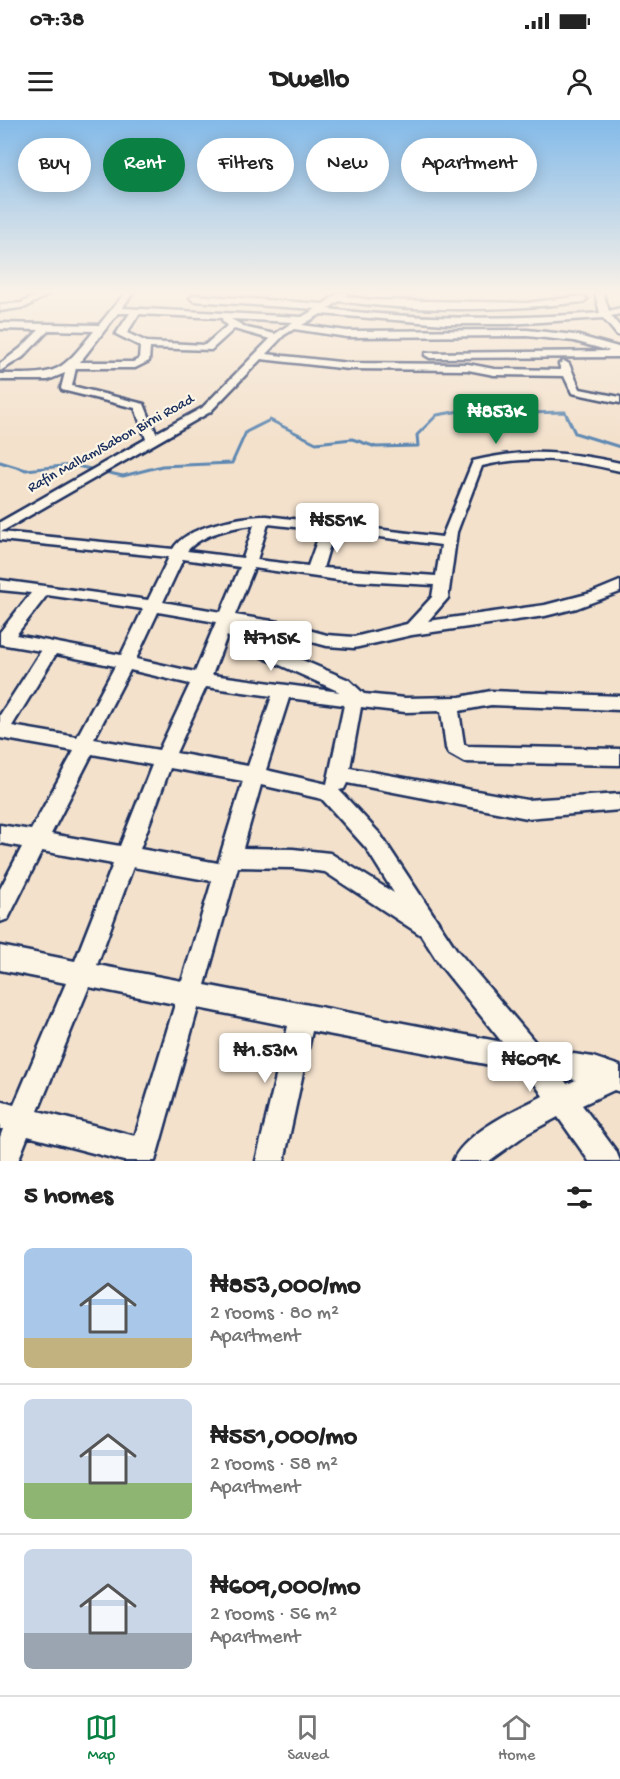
<!DOCTYPE html>
<meta charset="utf-8">
<style>
:root{--surface:#fff;--page:#f2f2f2;--text:#222;--muted:#767676;--line:#e0e0e0;--accent:#0b8043}
body{margin:0;font-family:"Gochi Hand",sans-serif;background:var(--page);color:var(--text);height:100vh;display:flex;flex-direction:column;font-size:22px;white-space:nowrap}
*{box-sizing:border-box;margin:0}
p{font-size:20px;color:var(--muted)}
.icon{flex:none;width:33px;height:33px;fill:none;stroke:currentColor;stroke-width:2;stroke-linecap:round;stroke-linejoin:round}
.map{position:relative;height:1041px;overflow:hidden}
.details{display:flex;flex-direction:column;background:var(--surface);flex:1}
.details>*{flex:none}
.top-card{position:absolute;left:18px;top:18px;width:585px;height:54px;display:flex;gap:12px}
.price{position:absolute;translate:-50% -51px;padding:0 14px;border-radius:6px;background:#fff;color:#222;font-size:20px;line-height:39px;filter:drop-shadow(0 2px 3px #0008)}
.price::after{content:'';position:absolute;left:50%;top:36px;width:18px;height:14px;margin-left:-9px;background:inherit;clip-path:polygon(0 0,100% 0,50% 100%)}
.price.current{background:var(--accent);color:#fff}
ul{padding:0;list-style:none}
li{display:flex;align-items:center;gap:18px;height:150px;padding:0 24px}
li+li{border-top:2px solid var(--line)}
li span{display:grid;place-items:center;flex:none;width:168px;height:120px;border-radius:9px;color:#555}
li>.icon{margin-inline-start:auto}
span .icon{width:72px;height:72px;fill:#fffc;stroke-width:1}
li b{font-size:26px}
h2{display:flex;justify-content:space-between;align-items:center;height:72px;padding:0 24px;font-size:26px}
.pill{padding:0 21px;border-radius:27px;background:var(--surface);box-shadow:0 3px 15px #0003;font-size:21px;line-height:54px}
.pill.current{background:var(--accent);color:#fff}
.status{display:flex;justify-content:space-between;align-items:center;height:42px;padding:0 30px;background:var(--surface);direction:ltr}
.status svg{height:16px;fill:currentColor}
header{display:flex;justify-content:space-between;align-items:center;height:78px;padding:0 24px;background:var(--surface);font-size:27px;font-weight:700}
.tabs{display:flex;justify-content:space-around;align-items:center;height:84px;border-top:2px solid var(--line);background:var(--surface);font-size:16px;color:var(--muted)}
.tabs a{display:grid;justify-items:center;gap:3px}
.tabs .current{color:var(--accent)}
.map>svg:first-child{display:block}
.lines{fill:none;stroke-linecap:round;stroke-linejoin:round}
.stream{stroke:#5e88b2;stroke-width:3}
.minor-casing{stroke:#1b2f5e;stroke-width:5}
.minor{fill:#fcf5e5;fill-rule:evenodd}
.labels{text-anchor:middle;dominant-baseline:central;stroke-width:4.5;stroke-linejoin:round;paint-order:stroke}
.far-street-label{font-size:15px;fill:#1b2f5e;stroke:#fcf5e5}
</style>
<div class="status"><b>07:38</b><svg viewBox="0 0 49 12"><path d="M0 12V9h3v3zM5 12V6h3v6zM10 12V3h3v9zM15 12V0h3v12zM26 1h20v11H26zM47 4h2v5h-2z"/></svg></div>
<header><svg class="icon" aria-label="menu" viewBox="0 0 24 24"><path d="M4 6h16M4 12h16M4 18h16"/></svg>Dwello<svg class="icon" aria-label="person" viewBox="0 0 24 24"><circle cx="12" cy="8" r="4"/><path d="M4 21q1-7 8-7t8 7"/></svg></header>
<div class="map">
<svg width="620" height="1041" viewBox="0 0 620 1041">
<rect width="100%" height="100%" fill="#f3e1cc"/>
<filter id="ink" filterUnits="userSpaceOnUse"><feTurbulence type="fractalNoise" baseFrequency=".0167" numOctaves="2"/><feDisplacementMap in="SourceGraphic" scale="12" xChannelSelector="R" yChannelSelector="G"/><feConvolveMatrix kernelMatrix="1 2 1 2 8 2 1 2 1" color-interpolation-filters="sRGB"/></filter>
<g filter="url(#ink)">
<g class="lines">
<path class="stream" d="M 0,342 L 26,350 L 72,345 L 123,356 L 162,346 L 232,343 L 246,312 L 270,300 L 316,323 L 352,319 L 376,327 L 418,326 L 417,315 L 437,295 L 477,288 L 526,293 L 565,292 L 575,313 L 620,327"/>
<g class="minor-casing">
<path id="minor" d="M 40,173 L 50,173 L 26,187 L 0,191 L 0,185 L 21,183 Z
M 125,173 L 133,173 L 122,188 L 302,197 L 316,189 L 194,181 L 190,178 L 194,175 L 323,184 L 339,173 L 348,173 L 345,176 L 372,180 L 526,183 L 583,176 L 587,179 L 583,182 C 506,191 415,192 339,181 L 328,189 C 419,200 509,200 600,193 L 595,173 L 603,173 L 609,191 L 620,188 L 620,194 L 611,196 L 620,207 L 620,216 L 617,215 L 603,198 L 508,204 L 445,204 L 321,194 L 302,205 L 347,211 L 527,210 L 575,215 L 618,227 L 620,229 L 620,237 L 430,238 L 425,235 L 426,233 L 610,231 L 574,221 L 527,216 L 347,217 L 294,209 L 284,215 L 266,234 L 349,243 L 468,244 L 494,249 L 561,250 L 559,244 L 564,241 L 569,244 L 580,269 L 620,277 L 620,283 L 572,273 L 564,256 L 494,255 L 468,250 L 349,249 L 261,239 L 210,292 L 1,412 L 173,429 C 186,406 242,396 267,396 L 442,417 L 473,341 C 523,328 570,332 620,343 L 620,351 C 574,340 528,334 482,346 L 457,412 L 448,478 L 428,501 L 545,485 L 591,473 L 620,461 L 620,472 L 577,488 L 545,496 L 412,515 L 354,528 L 327,526 L 279,513 L 236,506 L 274,528 L 349,560 L 364,574 L 405,578 L 460,577 L 491,571 L 620,576 L 620,590 L 491,585 L 459,591 L 464,624 L 467,626 L 620,629 L 620,645 L 464,642 L 448,633 L 446,628 L 441,591 L 405,592 L 361,587 L 350,648 L 527,680 L 620,674 L 620,690 L 527,698 L 347,663 L 344,669 L 339,670 L 380,714 L 456,829 L 541,929 L 593,937 L 620,946 L 620,972 L 614,970 L 582,985 L 616,1031 L 620,1041 L 589,1041 L 558,997 L 528,1013 L 489,1041 L 453,1041 C 464,1013 517,989 543,976 L 527,952 L 312,911 L 284,1041 L 256,1041 L 288,906 L 198,888 L 155,1041 L 124,1041 L 28,1016 L 18,1041 L 0,1041 L 0,1017 L 3,1009 L 0,1009 L 0,981 L 14,985 L 66,863 L 0,850 L 0,826 L 75,841 L 113,744 L 42,731 L 8,799 L 0,802 L 0,769 L 22,727 L 0,723 L 0,705 L 31,710 L 74,631 L 0,618 L 0,595 L 41,531 L 0,524 L 0,512 L 31,473 L 0,470 L 0,460 L 148,480 L 169,437 L 0,420 L 0,402 L 146,319 L 135,288 L 62,270 L 61,268 L 65,253 L 48,260 L 0,260 L 0,254 C 57,254 58,256 94,211 L 49,210 L 23,237 L 0,251 L 0,244 L 21,228 L 39,210 L 0,209 L 0,203 L 99,205 ZM 118,193 L 130,193 L 116,214 L 140,226 L 139,239 L 133,242 L 80,242 ZM 139,194 L 222,198 L 223,202 L 228,205 L 205,225 L 147,222 L 127,213 ZM 231,199 L 293,202 L 275,214 L 247,208 ZM 234,209 L 270,219 L 202,288 L 156,313 L 144,284 L 72,266 L 76,248 L 135,248 L 149,241 L 150,228 L 211,230 ZM 268,404 L 321,410 L 308,446 L 257,440 ZM 254,405 L 243,438 L 187,431 C 202,414 232,407 254,405 ZM 334,411 L 441,425 L 436,456 L 323,448 ZM 183,439 L 240,447 L 221,492 L 163,482 ZM 254,448 L 338,460 L 434,465 L 432,477 L 407,504 L 354,517 L 327,515 L 279,502 L 235,495 ZM 47,475 L 143,489 L 121,535 L 16,515 ZM 158,492 L 216,502 L 195,552 L 136,539 ZM 227,516 L 262,537 L 340,572 L 212,555 ZM 56,534 L 115,546 L 77,617 L 12,606 ZM 130,550 L 190,564 L 159,630 L 94,619 ZM 206,567 L 272,576 L 248,646 L 176,633 ZM 289,578 L 344,585 L 327,664 L 266,650 ZM 92,634 L 152,645 L 120,726 L 51,714 ZM 170,648 L 243,661 L 218,743 L 140,729 ZM 261,665 L 322,679 L 366,728 L 394,773 L 330,733 L 293,729 L 243,728 ZM 133,747 L 212,761 L 182,861 L 97,845 ZM 238,747 L 293,748 L 325,752 L 421,815 L 440,845 L 502,922 L 205,865 ZM 89,867 L 175,884 L 135,1016 L 38,991 ZM 563,958 L 576,960 L 567,964 Z"/>
</g>
<use href="#minor" class="minor"/>
</g>
</g>
<linearGradient id="sky" x2="0" y2="1"><stop stop-color="#83bae9"/><stop offset="0.54" stop-color="#faf2e8"/><stop offset="1" stop-color="#faf2e8" stop-opacity="0"/></linearGradient>
<rect width="620" height="319" fill="url(#sky)"/>
<g class="labels">
<g class="far-street-label">
<text transform="translate(111 324) rotate(-29)">Rafin Mallam/Sabon Birni Road</text>
</g>
</g>
</svg>
<b class="price current" style="left:496px;top:325px">₦853K</b>
<b class="price" style="left:337px;top:434px">₦551K</b>
<b class="price" style="left:271px;top:552px">₦715K</b>
<b class="price" style="left:265px;top:964px">₦1.53M</b>
<b class="price" style="left:530px;top:973px">₦609K</b>
<div class="top-card">
<a class="pill">Buy</a>
<a class="pill current">Rent</a>
<a class="pill">Filters</a>
<a class="pill">New</a>
<a class="pill">Apartment</a>
</div>
</div>
<section class="details">
<h2>5 homes<svg class="icon" aria-label="filters" viewBox="0 0 24 24"><path d="M4 7h16M4 17h16"/><circle cx="9" cy="7" r="2"/><circle cx="15" cy="17" r="2"/></svg></h2>
<ul>
<li><span style="background:linear-gradient(#a9c7e8 75%,#c2b280 0)"><svg class="icon" aria-label="home" viewBox="0 0 24 24"><path d="M3 11l9-7 9 7M6 9v11h12V9"/></svg></span><div><b>₦853,000/mo</b><p>2 rooms · 80 m²</p><p>Apartment</p></div></li>
<li><span style="background:linear-gradient(#c9d6e8 70%,#8fb573 0)"><svg class="icon" aria-label="home" viewBox="0 0 24 24"><path d="M3 11l9-7 9 7M6 9v11h12V9"/></svg></span><div><b>₦551,000/mo</b><p>2 rooms · 58 m²</p><p>Apartment</p></div></li>
<li><span style="background:linear-gradient(#c9d6e8 70%,#9aa5b1 0)"><svg class="icon" aria-label="home" viewBox="0 0 24 24"><path d="M3 11l9-7 9 7M6 9v11h12V9"/></svg></span><div><b>₦609,000/mo</b><p>2 rooms · 56 m²</p><p>Apartment</p></div></li>
</ul>
</section>
<nav class="tabs">
<a class="current"><svg class="icon" aria-label="map" viewBox="0 0 24 24"><path d="M3 6l6-2 6 2 6-2v14l-6 2-6-2-6 2zM9 4v14M15 6v14"/></svg>Map</a>
<a><svg class="icon" aria-label="saved" viewBox="0 0 24 24"><path d="M7 4h10v16l-5-4-5 4z"/></svg>Saved</a>
<a><svg class="icon" aria-label="home" viewBox="0 0 24 24"><path d="M3 11l9-7 9 7M6 9v11h12V9"/></svg>Home</a>
</nav>
